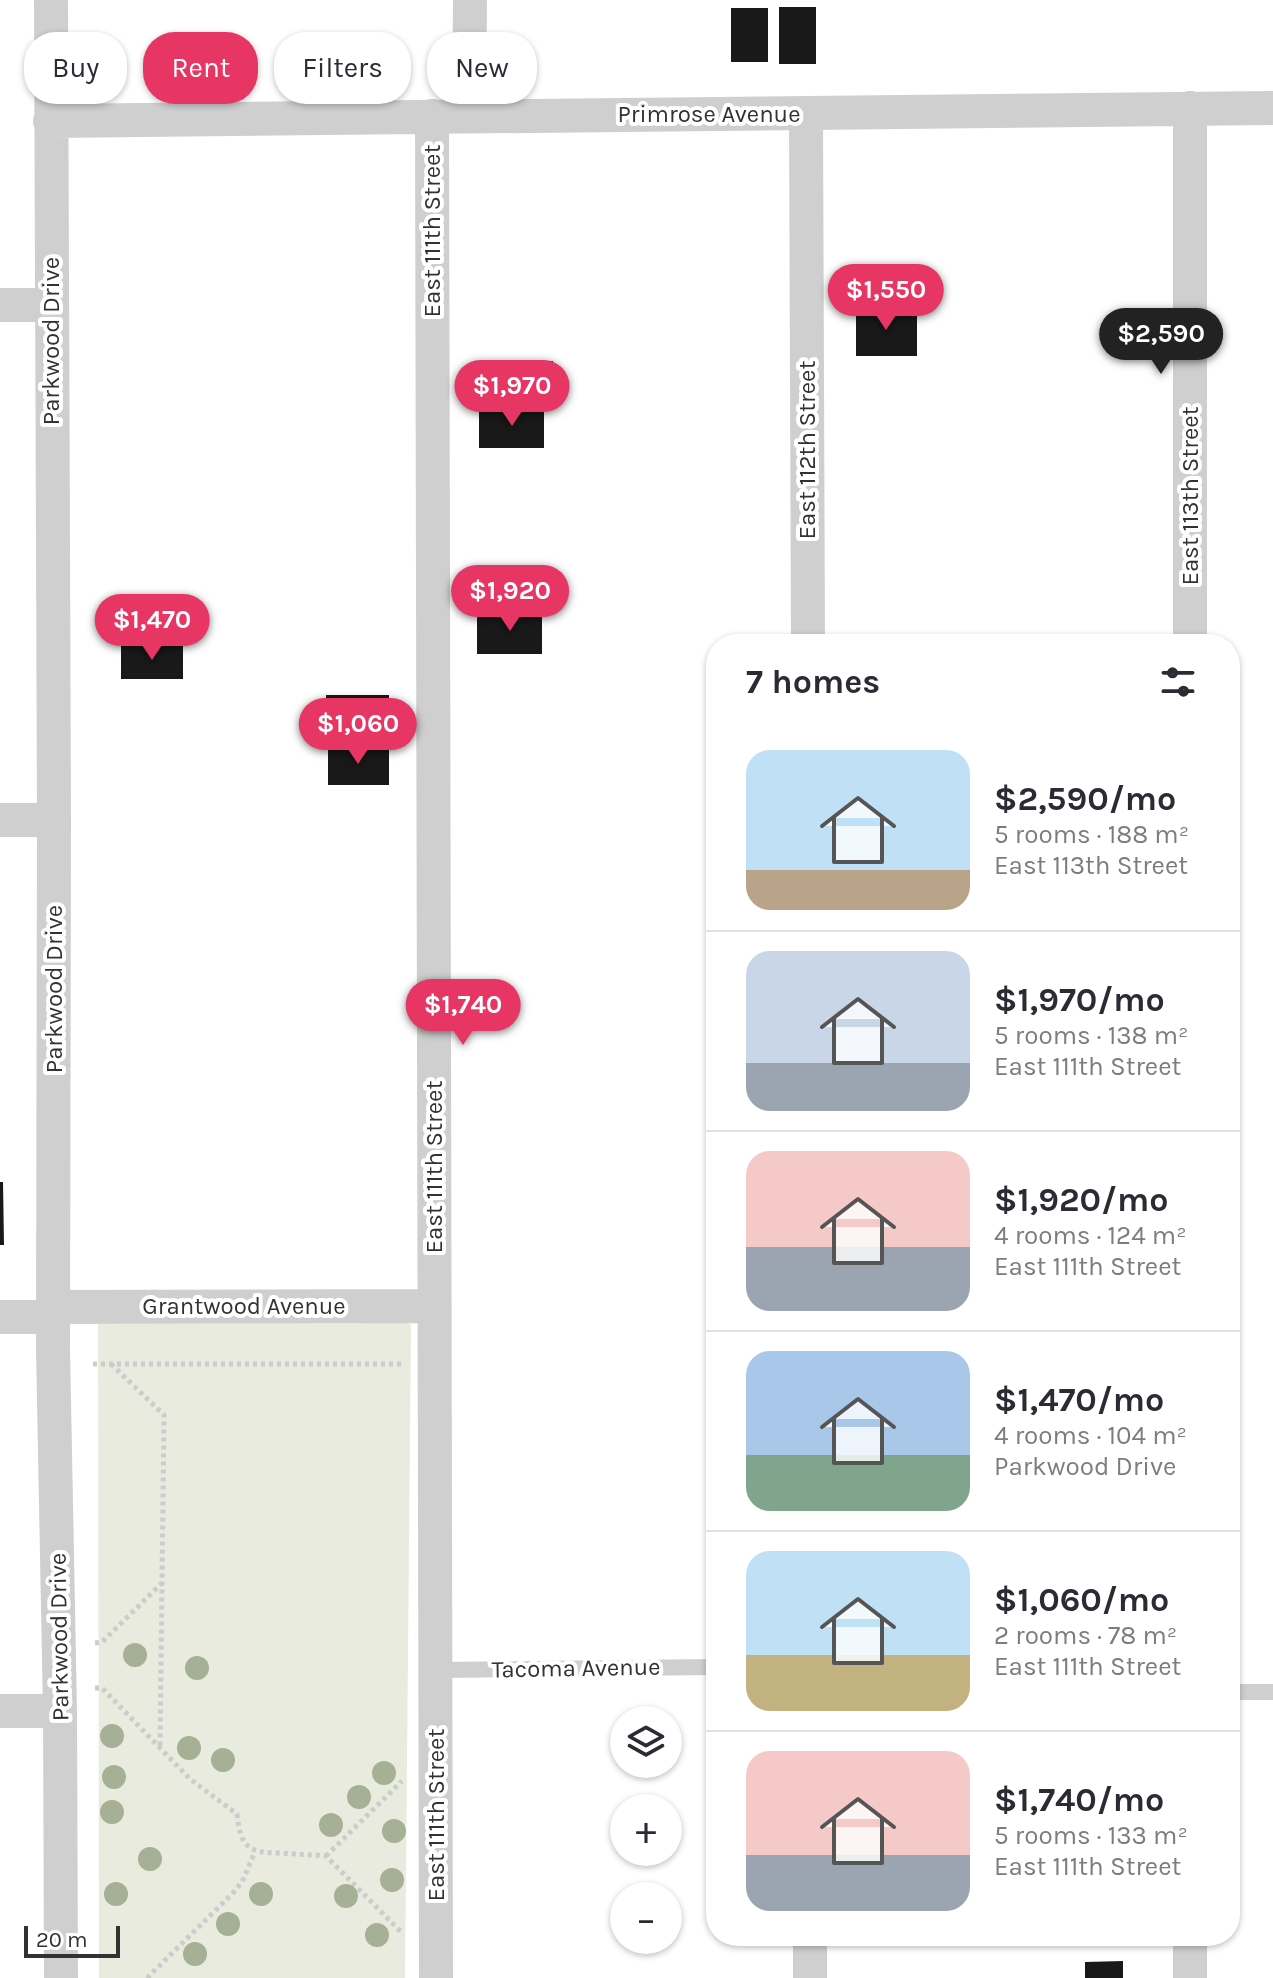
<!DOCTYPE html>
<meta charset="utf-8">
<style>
:root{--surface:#fff;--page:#f2f2f3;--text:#2b2b33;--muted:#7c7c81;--line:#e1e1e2;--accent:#e73664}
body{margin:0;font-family:Karla,sans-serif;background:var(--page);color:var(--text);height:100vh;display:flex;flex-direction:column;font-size:30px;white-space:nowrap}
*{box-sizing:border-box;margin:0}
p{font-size:26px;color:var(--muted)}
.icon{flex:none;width:44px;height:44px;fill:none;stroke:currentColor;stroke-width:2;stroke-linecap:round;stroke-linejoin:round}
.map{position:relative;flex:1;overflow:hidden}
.side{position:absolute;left:706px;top:634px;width:534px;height:1312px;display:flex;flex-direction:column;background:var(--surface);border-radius:32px;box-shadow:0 2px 6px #0004}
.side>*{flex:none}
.hud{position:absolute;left:24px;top:32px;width:562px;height:72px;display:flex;gap:16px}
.tools{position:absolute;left:610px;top:1706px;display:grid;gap:16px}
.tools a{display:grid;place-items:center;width:72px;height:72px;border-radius:50%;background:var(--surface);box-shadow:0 2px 6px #0004;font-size:40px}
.scale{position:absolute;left:24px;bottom:20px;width:96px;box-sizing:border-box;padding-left:8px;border:4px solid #323232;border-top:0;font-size:22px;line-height:28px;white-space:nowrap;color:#323232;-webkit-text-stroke:6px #fff;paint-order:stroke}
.price{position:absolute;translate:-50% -68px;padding:0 18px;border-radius:28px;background:var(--accent);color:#fff;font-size:26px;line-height:52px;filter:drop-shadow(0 2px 4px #0008)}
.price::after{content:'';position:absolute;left:50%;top:48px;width:24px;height:18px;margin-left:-12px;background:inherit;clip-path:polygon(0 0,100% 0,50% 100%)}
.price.on{background:#222;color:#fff}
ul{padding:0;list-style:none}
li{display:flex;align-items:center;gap:24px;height:200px;padding:0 40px}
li+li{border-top:2px solid var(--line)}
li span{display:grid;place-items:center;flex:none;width:224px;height:160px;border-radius:24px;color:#555}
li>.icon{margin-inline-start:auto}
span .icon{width:96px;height:96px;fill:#fffc;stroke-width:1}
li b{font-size:34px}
h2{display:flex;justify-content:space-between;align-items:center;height:96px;padding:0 40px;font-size:34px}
.pill{padding:0 28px;border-radius:32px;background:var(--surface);box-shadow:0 2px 6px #0004;font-size:28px;line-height:72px}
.pill.on{background:var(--accent);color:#fff}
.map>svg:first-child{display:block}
.green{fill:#e8ebde}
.building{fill:#191919}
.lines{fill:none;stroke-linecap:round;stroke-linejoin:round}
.path{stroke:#ccc;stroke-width:5;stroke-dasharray:4 4;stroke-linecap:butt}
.service{stroke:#cfcfcf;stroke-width:16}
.minor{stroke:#cfcfcf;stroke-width:34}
.tree{fill:#a6b095}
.labels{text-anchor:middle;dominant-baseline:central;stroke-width:8;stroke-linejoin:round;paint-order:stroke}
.street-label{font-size:24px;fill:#323232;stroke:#fff}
</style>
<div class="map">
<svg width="1273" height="1978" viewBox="0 0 1273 1978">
<rect width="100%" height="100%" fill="#fff"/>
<path class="green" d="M 409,1323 L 411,1325 L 405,1978 L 99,1978 L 98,1324 Z"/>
<path class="building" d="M 779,7 L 816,7 L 816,64 L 779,64 Z
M 731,8 L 768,8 L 768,62 L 731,62 Z
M 856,308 L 917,308 L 917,356 L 856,356 Z
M 489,361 L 553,361 L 553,398 L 489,398 Z
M 479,409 L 544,409 L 544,448 L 479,448 Z
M 477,612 L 542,612 L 542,654 L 477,654 Z
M 121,644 L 183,644 L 183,679 L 121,679 Z
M 326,695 L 389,695 L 389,734 L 326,734 Z
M 328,746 L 389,746 L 389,785 L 328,785 Z
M 0,1182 L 3,1182 L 4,1245 L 0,1245 Z
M 1078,1936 L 1120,1936 L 1120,1946 L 1078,1946 Z
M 1123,1961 L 1123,1978 L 1085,1978 L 1085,1962 Z"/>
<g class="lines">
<path class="path" d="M 93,1364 L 404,1364
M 111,1364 L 164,1415 L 160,1747
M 95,1643 L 102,1642 L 161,1584
M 95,1688 L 102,1688 L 190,1779 L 237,1814 C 241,1847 247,1853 281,1853 C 296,1854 311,1855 326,1856 L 403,1934
M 326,1856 L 402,1781
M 147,1978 L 232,1894 L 242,1882 L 255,1852"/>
<path class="service" d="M 437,1670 L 716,1667
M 1230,1692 L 1273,1692"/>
<path class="minor" d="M 51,0 L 54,820 L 53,1348 L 60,1711 L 61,1978
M 1190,108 L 1190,644
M 806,113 L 808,644
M 432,116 L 436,1978
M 469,116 L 470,0
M 50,121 L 1273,108
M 0,305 L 51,305
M 0,820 L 54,820
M 53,1307 L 434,1306
M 0,1317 L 53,1317
M 0,1711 L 60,1711
M 810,1978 L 810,1936
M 1190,1978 L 1190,1936"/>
</g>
<g class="tree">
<circle cx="135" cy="1655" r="12"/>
<circle cx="197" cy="1668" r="12"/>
<circle cx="112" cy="1736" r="12"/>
<circle cx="189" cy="1748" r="12"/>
<circle cx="223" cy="1760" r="12"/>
<circle cx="384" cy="1773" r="12"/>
<circle cx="114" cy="1777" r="12"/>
<circle cx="359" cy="1797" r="12"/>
<circle cx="112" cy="1812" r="12"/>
<circle cx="331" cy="1825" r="12"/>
<circle cx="394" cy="1831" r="12"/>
<circle cx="150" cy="1859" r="12"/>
<circle cx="392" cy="1880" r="12"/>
<circle cx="116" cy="1894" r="12"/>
<circle cx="261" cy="1894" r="12"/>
<circle cx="346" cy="1896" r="12"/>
<circle cx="228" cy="1924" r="12"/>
<circle cx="377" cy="1935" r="12"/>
<circle cx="195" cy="1954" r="12"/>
</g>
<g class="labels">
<g class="street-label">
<text x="709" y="114">Primrose Avenue</text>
<text transform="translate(432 231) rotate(-90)">East 111th Street</text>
<text transform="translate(51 341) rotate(-90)">Parkwood Drive</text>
<text transform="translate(807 450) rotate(-90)">East 112th Street</text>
<text transform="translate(1190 496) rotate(-90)">East 113th Street</text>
<text transform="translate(54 989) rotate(-90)">Parkwood Drive</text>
<text transform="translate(434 1167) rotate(-90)">East 111th Street</text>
<text x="244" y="1306">Grantwood Avenue</text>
<text transform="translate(59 1637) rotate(-91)">Parkwood Drive</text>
<text transform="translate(576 1668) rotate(-1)">Tacoma Avenue</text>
<text transform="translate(436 1815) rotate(-90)">East 111th Street</text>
</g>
</g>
</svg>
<div class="tools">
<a><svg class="icon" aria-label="layers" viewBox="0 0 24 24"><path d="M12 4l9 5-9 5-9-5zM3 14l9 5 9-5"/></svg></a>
<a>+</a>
<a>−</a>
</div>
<div class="scale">20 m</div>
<b class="price" style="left:886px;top:332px">$1,550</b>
<b class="price on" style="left:1161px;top:376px">$2,590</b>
<b class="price" style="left:512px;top:428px">$1,970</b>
<b class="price" style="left:510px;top:633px">$1,920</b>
<b class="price" style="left:152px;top:662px">$1,470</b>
<b class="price" style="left:358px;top:766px">$1,060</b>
<b class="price" style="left:463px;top:1047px">$1,740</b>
<div class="hud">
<a class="pill">Buy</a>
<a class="pill on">Rent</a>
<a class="pill">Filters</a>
<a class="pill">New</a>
</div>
<section class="side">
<h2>7 homes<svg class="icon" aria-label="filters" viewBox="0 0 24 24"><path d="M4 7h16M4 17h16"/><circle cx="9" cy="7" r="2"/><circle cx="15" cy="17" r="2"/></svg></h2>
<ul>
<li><span style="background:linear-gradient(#bfe0f5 75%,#b9a48a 0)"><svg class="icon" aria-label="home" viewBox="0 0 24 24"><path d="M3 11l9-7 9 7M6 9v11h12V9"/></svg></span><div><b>$2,590/mo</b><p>5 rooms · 188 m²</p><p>East 113th Street</p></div></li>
<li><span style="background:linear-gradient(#c9d6e8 70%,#9aa5b1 0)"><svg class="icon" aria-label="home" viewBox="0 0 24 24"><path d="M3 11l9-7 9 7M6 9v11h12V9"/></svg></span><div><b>$1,970/mo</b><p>5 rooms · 138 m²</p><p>East 111th Street</p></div></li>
<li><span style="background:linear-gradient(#f6c9c9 60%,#9aa5b1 0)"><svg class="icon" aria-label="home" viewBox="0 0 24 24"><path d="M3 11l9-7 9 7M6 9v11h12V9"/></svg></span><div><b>$1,920/mo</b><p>4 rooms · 124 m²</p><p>East 111th Street</p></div></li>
<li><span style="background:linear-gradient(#a9c7e8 65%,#7fa58c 0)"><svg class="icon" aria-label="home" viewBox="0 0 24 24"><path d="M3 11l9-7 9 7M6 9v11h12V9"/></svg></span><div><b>$1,470/mo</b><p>4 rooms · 104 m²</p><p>Parkwood Drive</p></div></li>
<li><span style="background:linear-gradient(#bfe0f5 65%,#c2b280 0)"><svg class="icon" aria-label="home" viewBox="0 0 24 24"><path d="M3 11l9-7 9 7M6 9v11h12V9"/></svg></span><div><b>$1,060/mo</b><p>2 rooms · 78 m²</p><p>East 111th Street</p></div></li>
<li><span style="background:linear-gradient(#f6c9c9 65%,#9aa5b1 0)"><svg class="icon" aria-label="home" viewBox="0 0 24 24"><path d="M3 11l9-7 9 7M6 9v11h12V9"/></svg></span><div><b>$1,740/mo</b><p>5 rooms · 133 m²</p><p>East 111th Street</p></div></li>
</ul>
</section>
</div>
